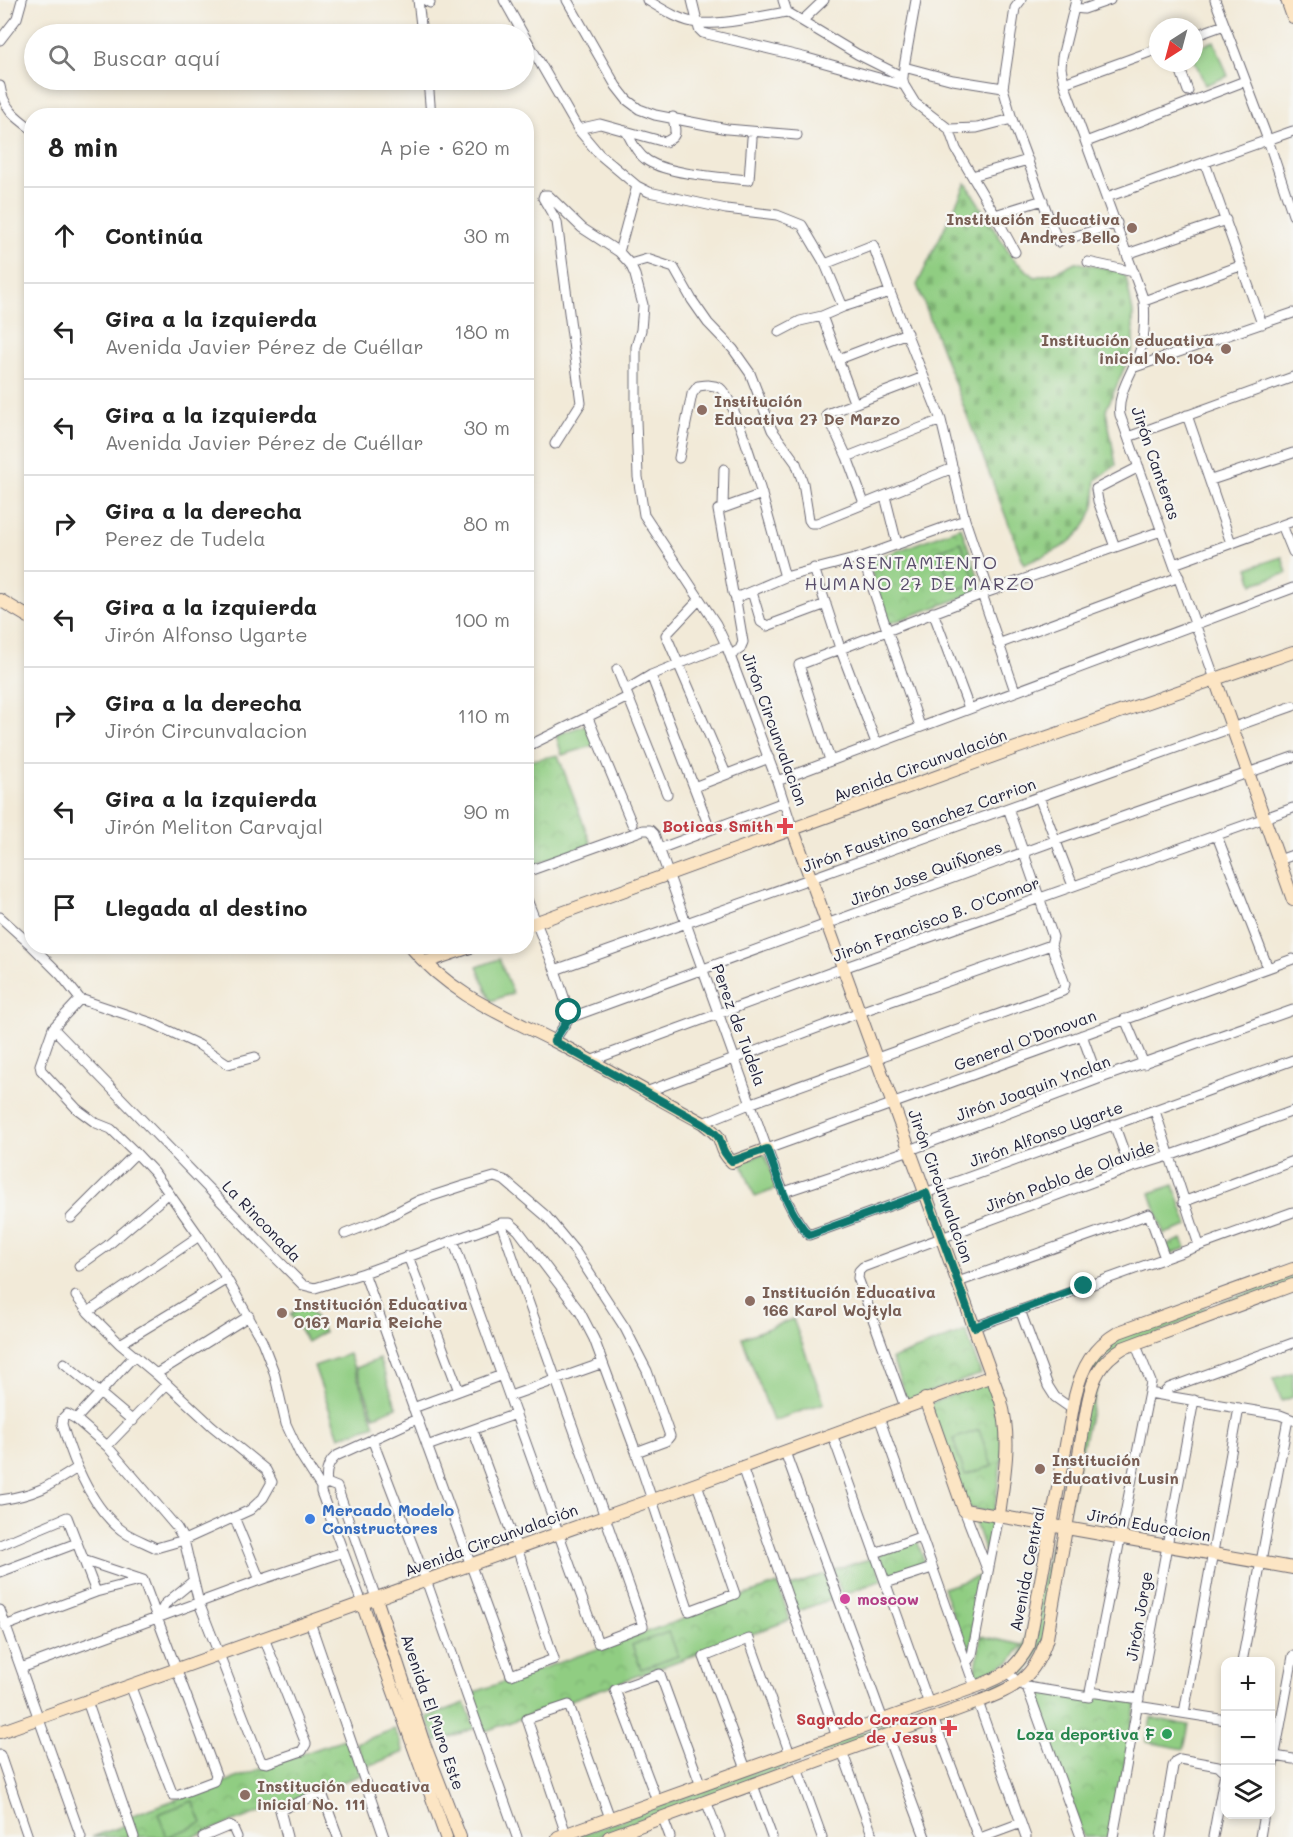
<!DOCTYPE html>
<html lang="es">
<head>
<meta charset="utf-8">
<style>
  body { margin:0; font-family:Mali,sans-serif; background:#f2f2f2; color:#222 }
  .controls { position:absolute; right:18px; bottom:18px; display:grid; overflow:hidden; border-radius:12px; box-shadow:0 3px 9px #0003 }
  .controls button { width:54px; height:54px; display:grid; place-items:center; padding:0; border:0; border-bottom:2px solid #e0e0e0; background:#fff; color:#222; font:30px sans-serif }
  .compass { position:absolute; left:1149px; top:18px; width:54px; height:54px; border-radius:50%; background:#fff; box-shadow:0 3px 9px #0003; rotate:216deg }
  .stop { position:absolute; width:18px; height:18px; margin:-14px; border:4px solid #0f766e; border-radius:50%; background:#fff }
  .stop.end { background:#0f766e; border-color:#fff; box-shadow:0 2px 6px #0008 }
  .list { margin:0; padding:0; list-style:none }
  h2 { display:flex; justify-content:space-between; align-items:center; height:78px; margin:0; padding:0 24px; font-size:26px }
  h2 small { font-size:20px; font-weight:400; color:#767676 }
  .list li { display:grid; grid-template-columns:39px 1fr auto; gap:18px; align-items:center; box-sizing:border-box; height:96px; padding:0 24px; border-top:2px solid #e0e0e0 }
  .list b { display:block; font-size:22px; white-space:nowrap }
  .list p { margin:0; font-size:20px; white-space:nowrap; color:#767676 }
  .list em { font-size:20px; font-style:normal; color:#767676 }
  .icon { flex:none; width:33px; height:33px; fill:none; stroke:currentColor; stroke-width:2; stroke-linecap:round; stroke-linejoin:round }
  .map { position:relative; flex:none; width:1293px; height:1837px; overflow:hidden }
  .search { position:absolute; background:#fff; box-shadow:0 3px 9px #0003; left:24px; top:24px; width:510px; height:66px; display:flex; align-items:center; gap:15px; box-sizing:border-box; padding:0 21px; border-radius:33px; color:#767676; font-size:22px }
  .panel { position:absolute; background:#fff; box-shadow:0 3px 9px #0003; left:24px; top:108px; width:510px; height:846px; border-radius:24px }
  .map>svg:first-child { display:block }
</style>
</head>
<body>
<div class="map">
<svg width="1293" height="1837" viewBox="0 0 1293 1837">
  <defs>
    <pattern id="grass-tufts" width="24" height="20" patternUnits="userSpaceOnUse" patternTransform="scale(1.5)"><rect width="24" height="20" fill="#90cd82"/><path d="M3 7l-1-3M5 7V3M7 7l1-3M15 17l-1-3M17 17v-4M19 17l1-3" fill="none" stroke="#7cb071"/></pattern>
    <pattern id="cemetery-stones" width="16" height="16" patternUnits="userSpaceOnUse" patternTransform="scale(1.5)"><rect width="16" height="16" fill="#90cd82"/><path d="M2 7V4a2 2 0 0 1 4 0v3zM10 15v-3a2 2 0 0 1 4 0v3z" fill="#7cb071"/></pattern>
    <pattern id="park-crowns" width="20" height="18" patternUnits="userSpaceOnUse" patternTransform="scale(1.5)"><rect width="20" height="18" fill="#90cd82"/><path d="M2 6a3 3 0 1 1 6 0M12 15a3 3 0 1 1 6 0" fill="none" stroke="#7cb071"/></pattern>
    <pattern id="garden-dots" width="8" height="8" patternUnits="userSpaceOnUse" patternTransform="scale(1.5)"><rect width="8" height="8" fill="#90cd82"/><path d="M2 2h.1M6 6h.1" fill="none" stroke="#7cb071" stroke-width="1.8" stroke-linecap="round"/></pattern>
  </defs>
  <rect width="100%" height="100%" fill="#f6f6f2"/>
  <filter id="ink" filterUnits="userSpaceOnUse"><feTurbulence type="fractalNoise" baseFrequency=".0167" numOctaves="2"/><feDisplacementMap in="SourceGraphic" scale="12" xChannelSelector="R" yChannelSelector="G"/><feConvolveMatrix kernelMatrix="1 2 1 2 8 2 1 2 1" color-interpolation-filters="sRGB"/></filter>
  <filter id="wash" filterUnits="userSpaceOnUse"><feTurbulence type="fractalNoise" baseFrequency=".008" numOctaves="4" result="noise"/><feDisplacementMap in="SourceGraphic" scale="24" xChannelSelector="R" yChannelSelector="G"/><feGaussianBlur stdDeviation="1.35" result="paint"/><feColorMatrix in="noise" values="0 0 0 0 0 0 0 0 0 0 0 0 0 0 0 0 0 1.4 0 .05"/><feComposite in="paint" operator="in"/></filter>
  <g filter="url(#wash)">
    <rect width="100%" height="100%" fill="#f2ead8"/>
    <path fill="url(#grass-tufts)" stroke="#59785e" stroke-width="1.5" d="M1293 1275V1283L1223 1308 1221 1302Z
      M1205 1307 1209 1311 1104 1357 1066 1516 1058 1515 1084 1380 1101 1349 1122 1336Z
      M973 1517 992 1521 986 1555Z
      M1053 1539 1062 1540 1044 1642 1025 1674 1018 1668Z
      M1004 1681 1006 1684 1004 1688 594 1837H575Z"/>
    <path fill="url(#cemetery-stones)" stroke="#59785e" stroke-width="1.5" d="M966 183 1013 259 1035 277 1056 272 1075 262 1119 271 1126 277 1133 312V348L1106 410 1116 465 1096 480C1095 489 1096 501 1093 509 1081 543 1055 552 1024 564L917 285Z"/>
    <path fill="url(#park-crowns)" stroke="#59785e" stroke-width="1.5" d="M961 527 983 590 888 624 868 562Z
      M558 755 591 844 527 867V761Z
      M966 1331 981 1374 907 1400 892 1359Z
      M988 1381 999 1419 1004 1441 994 1513 966 1507 929 1404Z
      M917 1540 926 1566 888 1579 878 1554Z
      M873 1558 882 1580 842 1595 833 1570Z
      M825 1574 834 1598 795 1612 786 1588Z
      M983 1575 971 1649 966 1651 943 1588Z
      M778 1584 790 1620 483 1732 469 1694 686 1618 689 1614Z
      M981 1636 1023 1645 1010 1662 977 1677 975 1676Z
      M1033 1690 1092 1694 1136 1702 1111 1837H1083Z
      M465 1703 475 1728 436 1742 427 1717Z
      M395 1729 404 1752 366 1767 356 1743Z
      M347 1738 361 1775 192 1837H137L130 1816Z
      M126 1825 130 1837H92Z"/>
    <path fill="url(#garden-dots)" stroke="#59785e" stroke-width="1.5" d="M1182 1239 1186 1248 1167 1255 1164 1246Z"/>
    <path fill="#90cd82" stroke="#59785e" stroke-width="1.5" d="M1214 41 1228 76 1205 85 1194 59V49Z
      M961 542 976 582 954 591 938 551Z
      M1282 557 1287 573 1253 584 1248 568Z
      M588 724 596 745 562 755 556 735Z
      M499 959 513 993 491 1001 477 967Z
      M764 1153 778 1188 755 1197 741 1162Z
      M1174 1185 1188 1226 1164 1234 1150 1193Z
      M307 1304 324 1332 307 1342 290 1314Z
      M793 1319 824 1403 773 1421 742 1338Z
      M349 1354 375 1425 339 1437 314 1366Z
      M379 1359 397 1407 374 1416 356 1368Z
      M1293 1372V1397L1282 1401 1273 1379Z
      M979 1430 992 1466 965 1475 953 1439Z
      M669 1632 678 1656 641 1669 632 1645Z
      M1151 1718 1189 1725 1184 1749 1146 1742Z
      M193 1801 202 1823 167 1837 158 1814Z"/>
  </g>
  <g filter="url(#ink)">
    <g fill="none" stroke-linecap="round" stroke-linejoin="round">
      <defs>
        <path id="street" d="M418 0 422 34
          M425 0 430 3
          M504 0 523 34
          M567 0 616 86 627 100 639 109 655 115 727 129 797 135
          M647 0C662 9 680 21 698 23 725 25 761 16 787 12
          M692 0 699 29 703 33 807 58 904 85
          M783 0 787 12 857 54 903 77 904 67 953 80 1003 88
          M1021 0 1015 8 1003 88 1012 119 1058 242
          M1076 0 1062 57 1061 68 1064 83 1144 301C1145 315 1145 330 1142 344 1137 367 1116 391 1120 415L1215 679
          M1215 0 1268 140 1293 215
          M1074 8 1084 9 1110 0
          M802 21 824 0
          M524 35 578 129 599 154 637 186 649 192 726 209 777 215 802 225 825 264 843 307
          M1194 36 1224 25
          M0 40 17 18 22 0
          M1178 63 1188 91
          M904 67 916 0
          M428 80 431 116
          M903 80 904 85 915 103 949 129 956 149 995 215 1043 200
          M1064 83 1158 49
          M0 86C3 107 15 117 32 129
          M578 129 600 124 665 142C679 136 675 131 673 117
          M949 129 977 128 1012 119
          M626 131C632 142 637 154 648 161 671 175 722 177 749 180L752 138
          M1086 142 1245 81
          M1205 163 1262 324
          M972 176 1028 160
          M1107 197 1293 131
          M995 215 1015 252
          M1070 238 1117 223
          M619 252 637 186
          M1127 254 1226 220
          M1088 262 1134 272
          M630 264 647 259 674 268 692 300 708 323 733 349 750 373 772 430 796 463 803 483 809 520 811 523H817L953 468
          M825 264 873 245 890 292 941 420 965 520 989 591
          M1144 301 1240 266
          M822 316 854 402
          M779 332 800 321 822 316 843 307 890 292
          M839 359 907 333
          M1135 367 1293 313
          M1187 415 1231 543
          M1128 437 1293 377
          M555 444 581 403 557 222 543 198 544 195H548L582 228 619 252 630 264 635 275 643 305 641 330 636 347V420L638 477 644 515 716 624 726 645 777 781 793 830
          M847 457 941 420
          M679 458 692 394 698 386C706 385 713 384 720 388 740 402 776 547 785 577
          M1211 480 1293 453
          M762 494 718 510 733 593 738 597 785 577 862 557 965 520
          M885 496 897 544
          M864 503 847 457 827 414 924 377
          M723 508 724 469
          M1282 525 1293 552
          M1115 547 1098 501 1096 489 1139 467
          M862 557 920 726
          M1174 564 1293 521
          M814 568 840 648 876 743
          M752 592 761 622 767 626 826 604
          M982 594 1015 691
          M699 600 666 635 726 774
          M933 612 969 708
          M998 644 1179 577
          M731 655 740 649 743 642 735 595
          M617 669 667 794
          M651 675 710 829
          M626 690 651 675 726 645
          M588 718 632 824
          M526 747 628 697
          M830 760 799 665 982 594 1161 531
          M777 781 1293 588
          M694 787 769 758
          M1039 797 1073 886
          M1008 808 1053 937 1051 945
          M1217 836 1268 968
          M659 849 784 802
          M1279 860 1293 855
          M526 872 643 830H650L654 834 767 1149C778 1177 788 1212 809 1235L1293 1060
          M526 897 555 970 569 1012V1018L554 1041
          M0 917 32 946
          M32 946 61 975 80 999 152 1023 199 1045 228 1064 255 1057
          M555 970 1293 706
          M80 999 53 1028 40 1065 41 1070 77 1109 96 1123 111 1129 136 1153 154 1172 199 1236 227 1279 262 1341 274 1372 286 1424 300 1454 321 1487
          M569 1018 1057 840 1293 757
          M1125 1019 1144 1064
          M53 1028 271 1253 303 1285 315 1288 364 1273 501 1223H510L518 1230 580 1312 594 1339 636 1452 689 1611 735 1594 697 1484
          M1082 1035 1098 1079
          M590 1061 843 968 1293 808
          M646 1092 860 1012 1051 945
          M1155 1111 1199 1245
          M703 1123 752 1103 1063 991 1065 984 1051 945
          M1114 1124 1130 1168
          M767 1149 1293 959
          M784 1192 910 1150 1098 1079 1293 1010
          M1183 1202 1293 1161
          M71 1218 136 1153
          M345 1234 383 1219 420 1200 463 1186 494 1177 504 1180 546 1216 575 1251 625 1328 647 1371 670 1436 666 1441 636 1452
          M453 1240 598 1643 643 1626C597 1491 547 1358 501 1223
          M408 1256 459 1391
          M79 1266 107 1246 169 1193
          M364 1273 511 1675 554 1659 517 1548 473 1430
          M958 1282 1149 1214 1165 1258
          M76 1296 88 1312 120 1344 156 1374 212 1426 266 1470 272 1482 263 1498 250 1510 184 1540 156 1548C146 1543 136 1539 127 1534 93 1512 73 1461 62 1424L63 1418 67 1414 76 1419 107 1446 177 1528 184 1540 199 1603 260 1759 262 1762 267 1763 302 1751 306 1744 264 1638
          M1020 1310 1048 1386 1055 1397 1072 1409
          M88 1312 199 1236
          M974 1327 1293 1212
          M120 1344 227 1279
          M64 1363 133 1421
          M156 1374 249 1316
          M1149 1393 1280 1415 1293 1420
          M1162 1395 1169 1388 1293 1343
          M510 1396 603 1363
          M905 1407 858 1278 859 1271 863 1267 1130 1168 1169 1156 1293 1111
          M413 1408 502 1375
          M879 1417 975 1687
          M76 1419 134 1356
          M832 1434 929 1704
          M372 1439 426 1580 517 1837
          M107 1446 167 1384
          M427 1446 516 1414
          M785 1452 883 1720
          M742 1467 837 1737
          M327 1483 321 1487V1492L362 1603
          M327 1483 337 1487 376 1598
          M327 1483C325 1472 328 1463 336 1456L417 1419
          M0 1500C35 1495 48 1487 77 1468
          M964 1510 987 1569
          M234 1517 260 1580
          M0 1545 67 1517 96 1592
          M875 1553 920 1537
          M83 1560 143 1580
          M0 1572 77 1543
          M886 1583 932 1568
          M0 1610 81 1837
          M157 1619 165 1604 193 1581
          M310 1622 384 1837
          M5 1626 96 1592 143 1580
          M967 1662 972 1655 999 1515
          M1242 1662 1288 1419
          M21 1668 260 1580 343 1552
          M1008 1673 1019 1683 1027 1687 1081 1837
          M130 1685 173 1795H177L214 1781 216 1775 143 1580
          M1027 1687 1089 1697 1151 1382 1135 1343
          M1090 1692 1139 1699
          M87 1701 134 1837
          M978 1702 1026 1837
          M1137 1706 1226 1720
          M1184 1713 1239 1408
          M933 1718 978 1837
          M887 1735 925 1837
          M842 1751 873 1837
          M0 1755 28 1837
          M1275 1756 1293 1759
          M797 1768 822 1837
          M746 1769 704 1657 749 1639 790 1754
          M1270 1781 1293 1656
          M753 1785 772 1837
          M657 1801 615 1690 660 1674 701 1786
          M706 1801 720 1837
          M663 1818 670 1837
          M566 1834 527 1719 569 1705 610 1818
          M203 1837 229 1826 233 1828 237 1837
          M287 1837 280 1810 319 1794 323 1796 338 1837
          M983 1837 1021 1823
          M1113 1837 1194 1400
          M1161 1837 1173 1766 1176 1761 1180 1759 1218 1766 1225 1772 1213 1837
          M1260 1837 1264 1814"/>
        <path id="secondary" d="M1287 0 1293 17
          M0 600 32 619
          M1215 679 1293 900
          M793 830 1001 1401C1012 1441 1004 1475 999 1515
          M526 926 1010 750 1293 652
          M410 946C450 994 501 1014 554 1041 604 1067 653 1096 703 1123 709 1128 715 1132 719 1138 723 1148 723 1154 732 1162L767 1149
          M426 962 473 946
          M925 1399 964 1510 1293 1568
          M376 1598 423 1741 460 1837
          M362 1603 446 1837
          M0 1732 652 1500 992 1376
          M558 1837 975 1687C1002 1677 1015 1671 1029 1645L1075 1396C1082 1367 1093 1347 1119 1332L1293 1269
          M609 1837 978 1702C1015 1688 1035 1678 1047 1638L1088 1402C1093 1377 1101 1361 1123 1348L1293 1285"/>
      </defs>
      <use href="#street" stroke="#6b6872" stroke-width="11"/>
      <use href="#secondary" stroke="#6b6872" stroke-width="14"/>
      <use href="#street" stroke="#fff" stroke-width="9"/>
      <use href="#secondary" stroke="#fce5c4" stroke-width="12"/>
    </g>
  </g>
  <g fill="none" stroke-linecap="round" stroke-linejoin="round" filter="url(#ink)">
    <path stroke="#0f766e" stroke-width="8" d="M569 1012V1018L554 1041 703 1124C709 1128 715 1132 719 1138 723 1148 723 1154 732 1161L767 1149C777 1176 789 1214 809 1235L926 1193 974 1327 1084 1286"/>
  </g>
  <g fill="#8d6e63" stroke="#f6f6f2" stroke-width="2">
    <circle cx="1132" cy="228" r="6"/>
    <circle cx="1226" cy="349" r="6"/>
    <circle cx="702" cy="410" r="6"/>
    <circle cx="750" cy="1301" r="6"/>
    <circle cx="282" cy="1313" r="6"/>
    <circle cx="1040" cy="1469" r="6"/>
    <circle cx="245" cy="1795" r="6"/>
  </g>
  <g fill="#e0444e" stroke="#f6f6f2" stroke-width="2">
    <path d="M782 817h6v6h6v6h-6v6h-6v-6h-6v-6h6z"/>
    <path d="M946 1719h6v6h6v6h-6v6h-6v-6h-6v-6h6z"/>
  </g>
  <circle fill="#3f7fe0" stroke="#f6f6f2" stroke-width="2" cx="310" cy="1519" r="6"/>
  <circle fill="#d1479c" stroke="#f6f6f2" stroke-width="2" cx="845" cy="1599" r="6"/>
  <circle fill="#2e9e5b" stroke="#f6f6f2" stroke-width="2" cx="1167" cy="1734" r="6"/>
  <g text-anchor="middle" stroke-width="4.5" stroke-linejoin="round" paint-order="stroke">
    <g font-size="16" font-weight="bold" fill="#785e54" stroke="#f6f6f2" text-anchor="start">
      <text x="1120" y="225" text-anchor="end">Institución Educativa<tspan x="1120" dy="18">Andres Bello</tspan></text>
      <text x="1214" y="346" text-anchor="end">Institución educativa<tspan x="1214" dy="18">inicial No. 104</tspan></text>
      <text x="714" y="407">Institución<tspan x="714" dy="18">Educativa 27 De Marzo</tspan></text>
      <text x="762" y="1298">Institución Educativa<tspan x="762" dy="18">166 Karol Wojtyla</tspan></text>
      <text x="294" y="1310">Institución Educativa<tspan x="294" dy="18">0167 Maria Reiche</tspan></text>
      <text x="1052" y="1466">Institución<tspan x="1052" dy="18">Educativa Lusin</tspan></text>
      <text x="257" y="1792">Institución educativa<tspan x="257" dy="18">inicial No. 111</tspan></text>
    </g>
    <g font-size="16" fill="#22223b" stroke="#f6f6f2">
      <text transform="translate(1156 463) rotate(71)" y="6">Jirón Canteras</text>
      <text transform="translate(775 729) rotate(70)" y="6">Jirón Circunvalacion</text>
      <text transform="translate(920 765) rotate(-20)" y="6">Avenida Circunvalación</text>
      <text transform="translate(919 825) rotate(-20)" y="6">Jirón Faustino Sanchez Carrion</text>
      <text transform="translate(926 873) rotate(-20)" y="6">Jirón Jose QuiÑones</text>
      <text transform="translate(936 919) rotate(-20)" y="6">Jirón Francisco B. O'Connor</text>
      <text transform="translate(739 1025) rotate(70)" y="6">Perez de Tudela</text>
      <text transform="translate(1025 1040) rotate(-20)" y="6">General O'Donovan</text>
      <text transform="translate(1033 1088) rotate(-20)" y="6">Jirón Joaquin Ynclan</text>
      <text transform="translate(1046 1134) rotate(-20)" y="6">Jirón Alfonso Ugarte</text>
      <text transform="translate(1070 1176) rotate(-20)" y="6">Jirón Pablo de Olavide</text>
      <text transform="translate(941 1186) rotate(70)" y="6">Jirón Circunvalacion</text>
      <text transform="translate(262 1221) rotate(46)" y="6">La Rinconada</text>
      <text transform="translate(1149 1525) rotate(10)" y="6">Jirón Educacion</text>
      <text transform="translate(491 1540) rotate(-20)" y="6">Avenida Circunvalación</text>
      <text transform="translate(1027 1569) rotate(-79)" y="6">Avenida Central</text>
      <text transform="translate(1139 1616) rotate(-80)" y="6">Jirón Jorge</text>
      <text transform="translate(433 1712) rotate(71)" y="6">Avenida El Muro Este</text>
    </g>
    <g font-size="16" font-weight="bold" fill="#be3a42" stroke="#f6f6f2" text-anchor="end">
      <text x="773" y="832">Boticas Smith</text>
      <text x="937" y="1725">Sagrado Corazon<tspan x="937" dy="18">de Jesus</tspan></text>
    </g>
    <g font-size="16" font-weight="bold" fill="#366cbe" stroke="#f6f6f2" text-anchor="start">
      <text x="322" y="1516">Mercado Modelo<tspan x="322" dy="18">Constructores</tspan></text>
    </g>
    <g font-size="16" font-weight="bold" fill="#b23c85" stroke="#f6f6f2" text-anchor="start">
      <text x="857" y="1605">moscow</text>
    </g>
    <g font-size="16" font-weight="bold" fill="#27864d" stroke="#f6f6f2" text-anchor="end">
      <text x="1155" y="1740">Loza deportiva F</text>
    </g>
    <g font-size="18" letter-spacing="1.5" fill="#594e6b" stroke="#f6f6f2">
      <text x="920" y="569">ASENTAMIENTO<tspan x="920" dy="21">HUMANO 27 DE MARZO</tspan></text>
    </g>
  </g>
</svg>
<div class="controls">
<button>+</button>
<button>−</button>
<button><svg class="icon" aria-label="layers" viewBox="0 0 24 24"><path d="M12 4l9 5-9 5-9-5zM3 14l9 5 9-5"/></svg></button>
</div>
<svg class="compass" viewBox="-18 -18 36 36"><path d="M0-13l5 13h-10z" fill="#e53935"/><path d="M0 13l5-13h-10z" fill="#767676"/></svg>
<div class="stop" style="left:569px;top:1012px"></div>
<div class="stop end" style="left:1084px;top:1286px"></div>
<div class="search"><svg class="icon" aria-label="search" viewBox="0 0 24 24"><circle cx="10" cy="10" r="6"/><path d="M15 15l6 6"/></svg>Buscar aquí</div>
<section class="panel">
<h2>8 min<small>A pie · 620 m</small></h2>
<ul class="list">
<li><svg class="icon" aria-label="ahead" viewBox="0 0 24 24"><path d="M12 20V5M6 11l6-6 6 6"/></svg><div><b>Continúa</b></div><em>30 m</em></li>
<li><svg class="icon" aria-label="left" viewBox="0 0 24 24"><path d="M17 20v-9H6M10 6l-5 5 5 5"/></svg><div><b>Gira a la izquierda</b><p>Avenida Javier Pérez de Cuéllar</p></div><em>180 m</em></li>
<li><svg class="icon" aria-label="left" viewBox="0 0 24 24"><path d="M17 20v-9H6M10 6l-5 5 5 5"/></svg><div><b>Gira a la izquierda</b><p>Avenida Javier Pérez de Cuéllar</p></div><em>30 m</em></li>
<li><svg class="icon" aria-label="right" viewBox="0 0 24 24"><path d="M7 20v-9h11M14 6l5 5-5 5"/></svg><div><b>Gira a la derecha</b><p>Perez de Tudela</p></div><em>80 m</em></li>
<li><svg class="icon" aria-label="left" viewBox="0 0 24 24"><path d="M17 20v-9H6M10 6l-5 5 5 5"/></svg><div><b>Gira a la izquierda</b><p>Jirón Alfonso Ugarte</p></div><em>100 m</em></li>
<li><svg class="icon" aria-label="right" viewBox="0 0 24 24"><path d="M7 20v-9h11M14 6l5 5-5 5"/></svg><div><b>Gira a la derecha</b><p>Jirón Circunvalacion</p></div><em>110 m</em></li>
<li><svg class="icon" aria-label="left" viewBox="0 0 24 24"><path d="M17 20v-9H6M10 6l-5 5 5 5"/></svg><div><b>Gira a la izquierda</b><p>Jirón Meliton Carvajal</p></div><em>90 m</em></li>
<li><svg class="icon" aria-label="arrive" viewBox="0 0 24 24"><path d="M6 21V4h12l-3 4 3 4H6"/></svg><div><b>Llegada al destino</b></div></li>
</ul>
</section>
</div>
</body>
</html>
